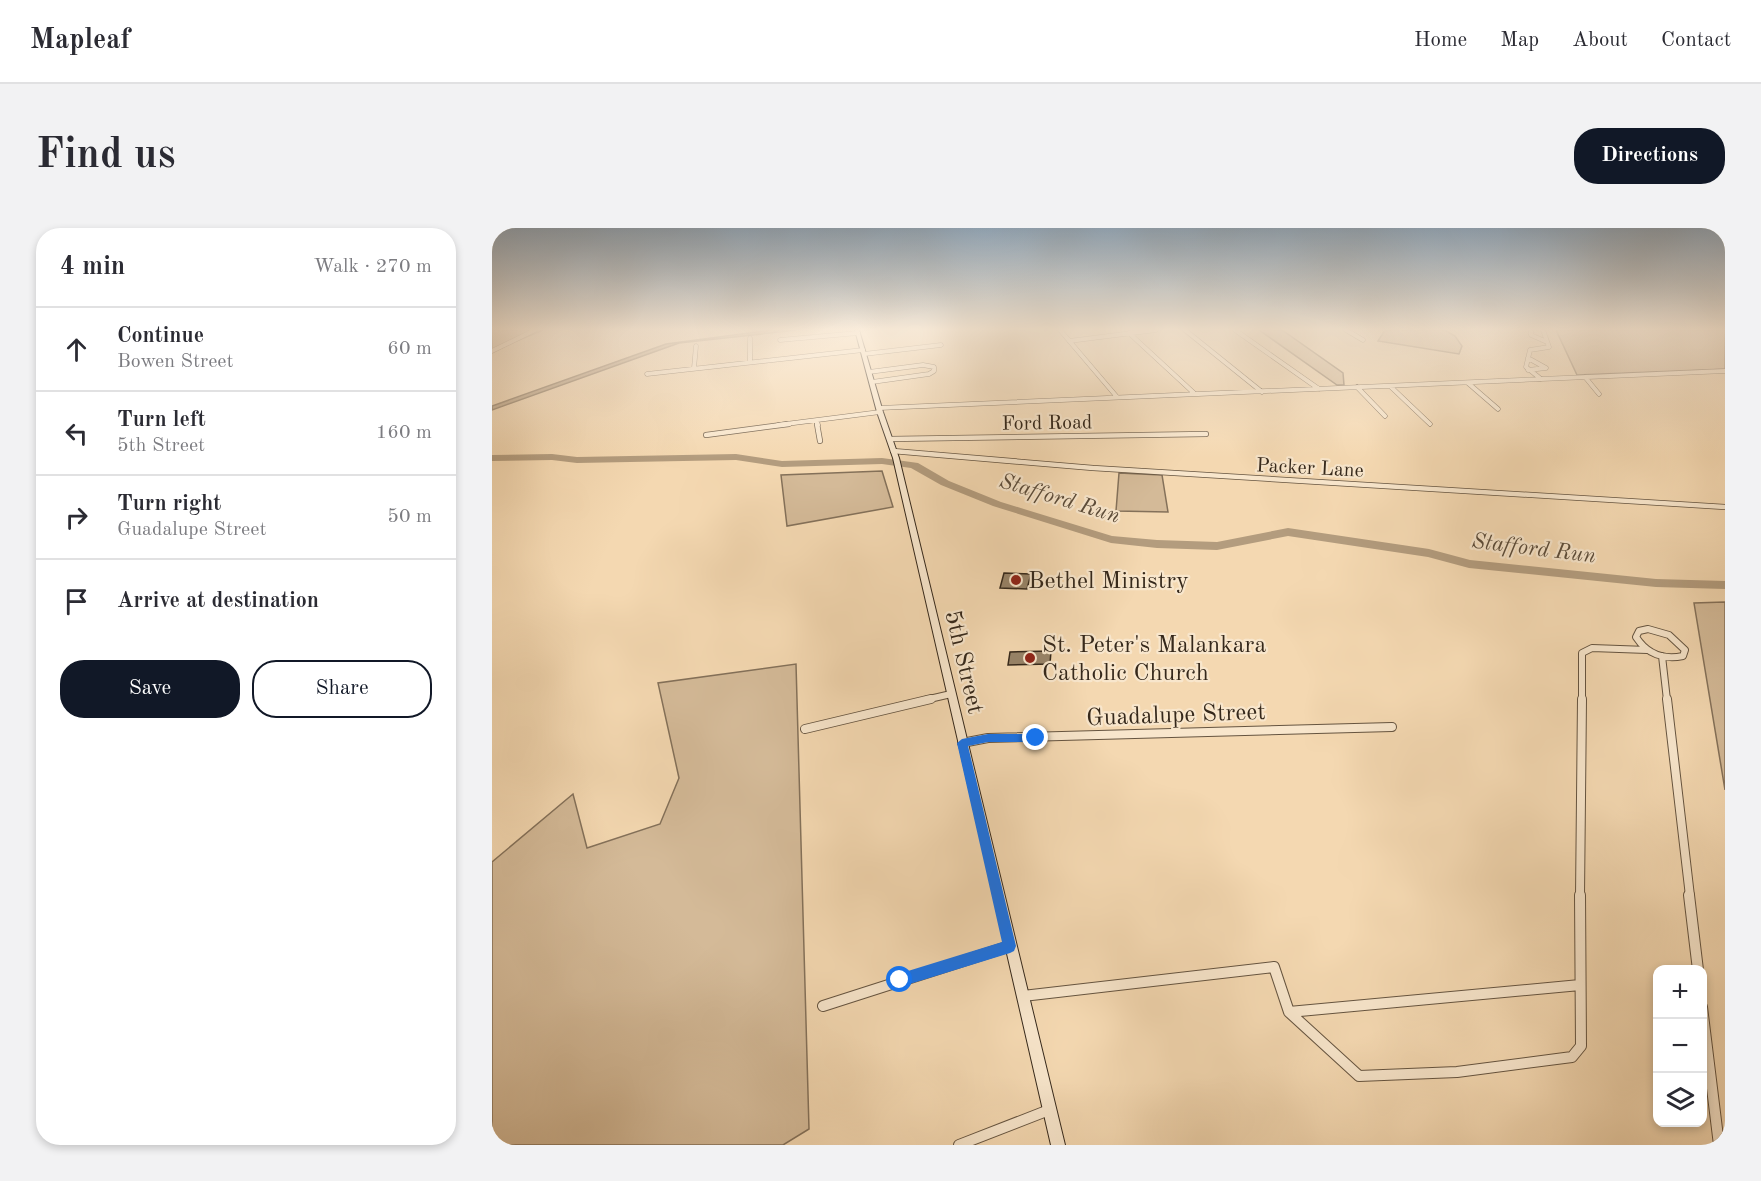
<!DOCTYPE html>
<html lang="en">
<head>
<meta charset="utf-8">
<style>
  body { margin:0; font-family:"Old Standard TT",serif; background:#f2f2f3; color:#2b2b33 }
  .controls { position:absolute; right:18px; bottom:18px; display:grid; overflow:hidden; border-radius:12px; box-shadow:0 3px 9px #0003 }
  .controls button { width:54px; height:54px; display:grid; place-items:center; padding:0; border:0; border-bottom:2px solid #e1e1e2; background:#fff; color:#2b2b33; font:30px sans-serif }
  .stop { position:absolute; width:18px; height:18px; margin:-14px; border:4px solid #1a73e8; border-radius:50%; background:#fff }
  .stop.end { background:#1a73e8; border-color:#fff; box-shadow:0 2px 6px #0008 }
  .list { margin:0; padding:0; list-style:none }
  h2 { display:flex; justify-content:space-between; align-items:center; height:78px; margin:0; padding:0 24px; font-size:26px }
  h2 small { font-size:20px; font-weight:400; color:#7c7c81 }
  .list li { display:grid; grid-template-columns:39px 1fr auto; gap:18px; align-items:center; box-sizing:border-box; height:84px; padding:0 24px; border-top:2px solid #e1e1e2 }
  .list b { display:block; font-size:22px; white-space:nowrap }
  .list p { margin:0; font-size:20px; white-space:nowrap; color:#7c7c81 }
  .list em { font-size:20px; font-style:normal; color:#7c7c81 }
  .actions { display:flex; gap:12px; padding:18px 24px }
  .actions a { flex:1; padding:14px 0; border:2px solid #111827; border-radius:24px; text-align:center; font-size:21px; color:#111827 }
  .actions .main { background:#111827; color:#fff }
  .icon { flex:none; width:33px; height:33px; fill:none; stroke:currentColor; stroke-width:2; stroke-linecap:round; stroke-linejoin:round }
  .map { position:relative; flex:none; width:1233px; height:917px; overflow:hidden; border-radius:24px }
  header { display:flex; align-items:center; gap:36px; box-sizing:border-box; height:84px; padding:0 30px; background:#fff; border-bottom:2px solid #e1e1e2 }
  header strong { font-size:28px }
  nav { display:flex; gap:33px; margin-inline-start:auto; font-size:21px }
  .intro { display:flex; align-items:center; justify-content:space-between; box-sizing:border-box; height:144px; padding:0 36px }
  h1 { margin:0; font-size:42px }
  .button { padding:15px 27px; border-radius:24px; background:#111827; color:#fff; font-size:21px; font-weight:700 }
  main { display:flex; gap:36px; padding:0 36px }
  aside { flex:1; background:#fff; border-radius:24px; box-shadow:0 3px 9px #0003 }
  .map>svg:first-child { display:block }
</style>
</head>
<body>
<header>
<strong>Mapleaf</strong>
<nav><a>Home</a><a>Map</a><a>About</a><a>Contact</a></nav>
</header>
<div class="intro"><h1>Find us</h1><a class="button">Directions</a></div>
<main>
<aside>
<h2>4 min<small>Walk · 270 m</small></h2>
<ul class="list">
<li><svg class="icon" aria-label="ahead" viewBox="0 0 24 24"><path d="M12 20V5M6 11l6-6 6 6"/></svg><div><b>Continue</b><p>Bowen Street</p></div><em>60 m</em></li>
<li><svg class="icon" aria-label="left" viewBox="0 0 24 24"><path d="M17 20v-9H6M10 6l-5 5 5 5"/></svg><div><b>Turn left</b><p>5th Street</p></div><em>160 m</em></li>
<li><svg class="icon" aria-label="right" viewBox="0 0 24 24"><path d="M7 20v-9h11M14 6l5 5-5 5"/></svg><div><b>Turn right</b><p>Guadalupe Street</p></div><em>50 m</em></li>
<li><svg class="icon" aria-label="arrive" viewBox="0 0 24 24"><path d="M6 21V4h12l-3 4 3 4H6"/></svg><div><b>Arrive at destination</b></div></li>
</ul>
<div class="actions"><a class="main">Save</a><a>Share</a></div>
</aside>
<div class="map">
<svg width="1233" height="917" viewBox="0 0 1233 917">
  <rect width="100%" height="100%" fill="#f4d8b1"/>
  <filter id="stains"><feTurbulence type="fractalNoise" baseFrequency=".00333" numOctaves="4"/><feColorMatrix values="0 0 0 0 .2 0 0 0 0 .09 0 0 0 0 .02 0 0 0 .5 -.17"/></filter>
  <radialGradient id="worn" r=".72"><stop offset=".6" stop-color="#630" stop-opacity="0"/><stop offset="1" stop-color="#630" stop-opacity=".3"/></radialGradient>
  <path fill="#d4ba98" stroke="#84715a" stroke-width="1.5" d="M0 102H51L0 123Z
    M767 102H790L851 145 852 157H845Z
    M893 102H953L963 108 970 118 967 126 886 113Z
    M1064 102H1233V141L1085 147Z
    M390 243 401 279 295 298 289 247Z
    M627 245 670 247 676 284 624 283Z
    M1233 374V562L1202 375Z
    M304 436 317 901 291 917H0V634L81 566 95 620 168 596 187 550 166 455Z"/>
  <path fill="#b39c7e" stroke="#816e56" stroke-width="1.5" d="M280 102H305L187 115 0 182V178L174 116Z"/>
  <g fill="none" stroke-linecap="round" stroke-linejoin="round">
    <path fill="#b39c7e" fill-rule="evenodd" d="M60 226 85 229 244 226 290 233 390 230 426 235 457 253 509 274 620 308 665 312 725 314 796 300 937 321 978 332 1164 351 1233 353V361L1164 359 977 340 936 329 796 308 725 322 665 320 619 315 501 278 449 257 419 240 390 236 290 239 244 232 85 235 60 232 0 233V227Z"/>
  </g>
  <path fill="#988469" stroke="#35281b" stroke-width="1.5" d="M512 345 539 346 535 361 508 360Z
    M559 423 558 436 516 437 518 424Z"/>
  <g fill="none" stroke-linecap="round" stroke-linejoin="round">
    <defs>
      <path id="minor-far4" d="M568 102 625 169
        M693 102 770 164
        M743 102 827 161
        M854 102 871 112
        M1039 102V107L1055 114
        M637 105 703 166
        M258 110V134
        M288 112 366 105
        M577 113 664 102
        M0 123 43 102
        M372 126 449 117
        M1036 130 1054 140 1036 142
        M202 140 204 118
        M377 144 431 137 442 139V143L437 146 380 154
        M155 146 371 122
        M1093 149 1107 166
        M1049 151 1034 139 1038 122 1057 119 1051 102
        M976 155 1006 181
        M898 158 938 196
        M865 159 893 188
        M387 180 1233 143
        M325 193 326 197
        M286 197 388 184"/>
      <path id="minor-far3" d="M325 196 328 213
        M214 207 297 196
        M398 211 714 206
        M401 223 601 240 1233 279"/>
      <path id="minor-far2" d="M1156 401 1177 407 1193 422 1191 428C1172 432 1155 426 1144 409L1147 403Z
        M1170 428 1175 472
        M433 472 459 466
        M1090 472V425L1100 420 1155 422"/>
      <path id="minor-far1" d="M1175 471 1198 668
        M313 501 439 471
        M470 515 496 510 900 499
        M1088 668 1090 471"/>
      <path id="minor" d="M1197 667 1206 742
        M531 768 782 739 797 784 867 848 965 844 1080 829 1089 818 1088 667
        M331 778 518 718
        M1210 779 1227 917
        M797 784 1088 757
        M467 917 557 882"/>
      <path id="secondary" d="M363 102H367L391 184 407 230 573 917H559L401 230 385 184Z"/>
    </defs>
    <use href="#minor-far4" stroke="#655440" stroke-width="5"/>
    <use href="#minor-far3" stroke="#655440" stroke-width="6"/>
    <use href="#minor-far2" stroke="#655440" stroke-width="8"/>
    <use href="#minor-far1" stroke="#655440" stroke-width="10"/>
    <use href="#minor" stroke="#655440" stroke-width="12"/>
    <use href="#secondary" stroke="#35281b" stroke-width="2"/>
    <use href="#minor-far4" stroke="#f8e6cc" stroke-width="4"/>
    <use href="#minor-far3" stroke="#f8e6cc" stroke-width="4.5"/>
    <use href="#minor-far2" stroke="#f8e6cc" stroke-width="6"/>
    <use href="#minor-far1" stroke="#f8e6cc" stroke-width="8"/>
    <use href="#minor" stroke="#f8e6cc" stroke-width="10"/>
    <use href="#secondary" fill="#f8e6cc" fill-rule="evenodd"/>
  </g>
  <linearGradient id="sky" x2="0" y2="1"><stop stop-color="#93aabe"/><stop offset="0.44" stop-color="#faeddc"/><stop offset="1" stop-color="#faeddc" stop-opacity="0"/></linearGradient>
  <rect width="1233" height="230" fill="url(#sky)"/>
  <path fill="#1a73e8" d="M496 506H544L550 510 544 514H496L476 518 524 718 522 723 518 725 408 759 403 757 401 752 403 747 510 714 465 515 470 511Z"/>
  <g fill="#8f2418" stroke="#f8e6cc" stroke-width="2">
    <circle cx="524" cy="352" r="6"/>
    <circle cx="538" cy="430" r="6"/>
  </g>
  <g text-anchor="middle" stroke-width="4.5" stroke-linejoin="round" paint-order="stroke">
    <g font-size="20" fill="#35281b" stroke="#f8e6cc">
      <text transform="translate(555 194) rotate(-1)" y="7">Ford Road</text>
      <text transform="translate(818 239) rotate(3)" y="7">Packer Lane</text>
    </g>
    <g font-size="22" font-style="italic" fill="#5b4b39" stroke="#f8e6cc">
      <text transform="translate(568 269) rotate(17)" y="8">Stafford Run</text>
      <text transform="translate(1042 319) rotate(7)" y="8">Stafford Run</text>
    </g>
    <g font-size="24" fill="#35281b" stroke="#f8e6cc" text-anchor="start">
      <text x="536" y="360">Bethel Ministry</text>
      <text x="550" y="424">St. Peter's Malankara<tspan x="550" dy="28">Catholic Church</tspan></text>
    </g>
    <g font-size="24" fill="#35281b" stroke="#f8e6cc">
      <text transform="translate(473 434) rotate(77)" y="8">5th Street</text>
      <text transform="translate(684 486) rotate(-2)" y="8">Guadalupe Street</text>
    </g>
  </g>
  <rect width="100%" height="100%" filter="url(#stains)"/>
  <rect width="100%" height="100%" fill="url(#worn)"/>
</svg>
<div class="controls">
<button>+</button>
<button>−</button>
<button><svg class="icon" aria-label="layers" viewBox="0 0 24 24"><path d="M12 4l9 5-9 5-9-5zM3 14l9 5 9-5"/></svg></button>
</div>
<div class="stop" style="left:408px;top:752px"></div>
<div class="stop end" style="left:544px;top:510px"></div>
</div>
</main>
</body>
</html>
